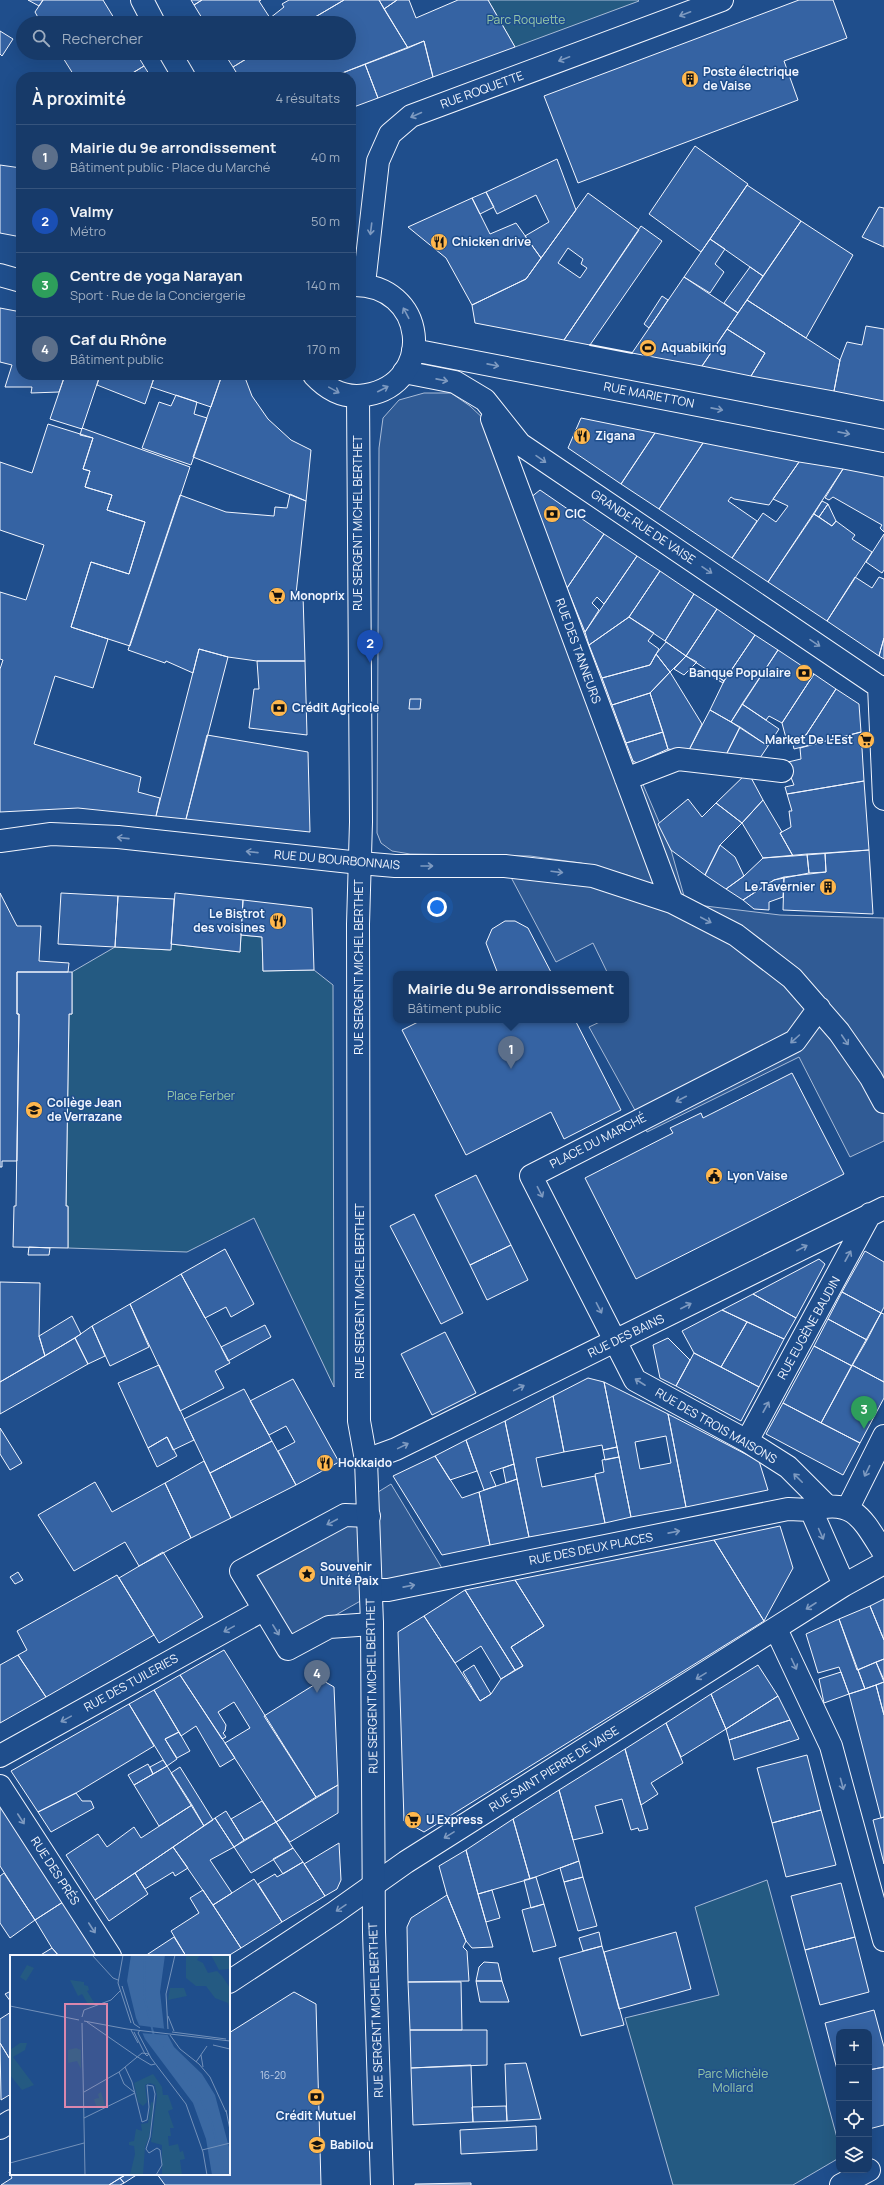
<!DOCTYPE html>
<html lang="fr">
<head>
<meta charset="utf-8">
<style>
  body { margin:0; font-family:Manrope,sans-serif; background:#244571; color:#f1f3f6 }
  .controls { position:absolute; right:12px; bottom:12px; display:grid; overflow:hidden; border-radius:8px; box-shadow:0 4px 16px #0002 }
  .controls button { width:36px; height:36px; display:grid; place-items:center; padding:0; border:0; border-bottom:1px solid #36547d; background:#173a69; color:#f1f3f6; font:20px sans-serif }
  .you { position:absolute; left:437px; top:907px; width:14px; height:14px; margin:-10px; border:3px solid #fff; border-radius:50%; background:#1a73e8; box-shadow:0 0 0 6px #1a73e833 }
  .badge { display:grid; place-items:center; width:26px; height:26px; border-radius:50%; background:#ffb74d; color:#fff; font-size:13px; font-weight:700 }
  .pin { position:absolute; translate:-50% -33px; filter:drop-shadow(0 1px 2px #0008) }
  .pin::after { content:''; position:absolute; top:21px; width:14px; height:12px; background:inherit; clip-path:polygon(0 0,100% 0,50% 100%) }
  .popup { position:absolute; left:393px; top:971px; width:236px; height:52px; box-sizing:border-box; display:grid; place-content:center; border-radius:8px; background:#173a69; filter:drop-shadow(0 1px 3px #0005); font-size:13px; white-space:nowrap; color:#9eadc0 }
  .popup b { font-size:15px; color:#f1f3f6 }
  .popup::after { content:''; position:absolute; left:50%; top:100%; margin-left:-8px; border:8px solid transparent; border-top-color:#173a69 }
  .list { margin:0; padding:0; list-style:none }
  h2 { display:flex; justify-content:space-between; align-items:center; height:52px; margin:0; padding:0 16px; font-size:17px }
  h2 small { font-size:13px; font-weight:400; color:#9eadc0 }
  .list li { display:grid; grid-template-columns:26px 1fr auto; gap:12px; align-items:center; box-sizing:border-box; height:64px; padding:0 16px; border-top:1px solid #36547d }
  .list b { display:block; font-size:15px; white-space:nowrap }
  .list p { margin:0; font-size:13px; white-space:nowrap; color:#9eadc0 }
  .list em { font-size:13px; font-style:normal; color:#9eadc0 }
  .icon { flex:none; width:22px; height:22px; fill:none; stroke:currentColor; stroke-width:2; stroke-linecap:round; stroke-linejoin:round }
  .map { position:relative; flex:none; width:884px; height:2185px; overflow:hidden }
  .search { position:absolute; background:#173a69; box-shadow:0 4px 16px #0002; left:16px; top:16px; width:340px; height:44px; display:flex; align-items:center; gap:10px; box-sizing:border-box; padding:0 14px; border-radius:22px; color:#9eadc0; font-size:15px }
  .panel { position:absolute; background:#173a69; box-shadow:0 4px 16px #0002; left:16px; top:72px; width:340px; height:308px; border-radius:16px }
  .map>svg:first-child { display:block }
</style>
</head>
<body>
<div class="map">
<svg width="884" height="2185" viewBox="0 0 884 2185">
  <rect width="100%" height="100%" fill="#1f4e8c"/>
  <path fill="#245a82" stroke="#a8bbd7" d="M488 0H638L639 1 515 47Z
    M241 935 262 937 263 971 314 970 333 985 334 1387 254 1218 187 1252 68 1248V1207L66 1206 69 1014H72V972L115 947 170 950 171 944 240 952Z
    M767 1880 839 2145V2158L793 2185H673L625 2018 719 1995 695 1907Z"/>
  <path fill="#305b95" stroke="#a8bbd7" d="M424 393H451L470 406 486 421 530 498 585 632 633 761 671 850 684 896 627 875 581 863 530 856 410 854 392 851 381 843 377 833 379 448 383 418 399 400Z
    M505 866 672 902 780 915 884 918V1141L850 1157 799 1057 647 1132 589 1027 604 1020H626V974H608L593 943 556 962Z
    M391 1484 448 1578 371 1595 288 1642 248 1573Z"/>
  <path fill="#3563a3" stroke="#f2f6ff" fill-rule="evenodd" d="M28 0H43L39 6Z
    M43 0H103L117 23H41L35 12Z
    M191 0H202L194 5Z
    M202 0H261L259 1 270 18 284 7 282 4 289 0H344L305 23H205L194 5Z
    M344 0H379L408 48 332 77H239L233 67 256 53H349V23H305Z
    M379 0H397L384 9Z
    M397 0H409L416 18 458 0H488L515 47 433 77 424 41 408 48 384 9Z
    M799 0H833L847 38 784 61 798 100 578 183 544 96Z
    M0 31 13 39 2 56 0 54Z
    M424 41 433 77 378 98 365 64Z
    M60 53H136L144 66 126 77H75Z
    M224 53H256L233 67Z
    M365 64 378 98 351 108V77H332Z
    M144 66 149 74 145 77H126Z
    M695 146 748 184 701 252 649 214Z
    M557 159 576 210 541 258 525 236 549 222 536 195 497 214 486 192Z
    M0 165 21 168V237L0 233Z
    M747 185 801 221 763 276 710 239Z
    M486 192 494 207 480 214 472 198Z
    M588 193 639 230 564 340 475 323 472 305 526 279ZM568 248 583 259 581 264 587 268 580 278 558 263Z
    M472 198 490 234 516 223 541 258 526 279 472 305 446 258 408 227Z
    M879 207 884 208V247L862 237Z
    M801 221 853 255 806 338 747 300Z
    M641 226 662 241 590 345 564 340Z
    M710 239 725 249 715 264 724 272 710 293 684 277Z
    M750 267 763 276 738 313 724 303Z
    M684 277 738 313 702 366 632 353Z
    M662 296 668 300 649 328 644 324Z
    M747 300 840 360 834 391 751 376 765 353 727 329Z
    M0 308 21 312V375H65L59 392 31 393 32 387H5L12 365 0 362Z
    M866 326 884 329V401L834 391 840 360 847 342 862 345Z
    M727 329 765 353 751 376 702 366Z
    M65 375H100L82 429 50 419Z
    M100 375H155L145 404 97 385Z
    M155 375H222L211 407 151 387Z
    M222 375H244L252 396 268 419 291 440 311 450 306 501 193 457Z
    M176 395 197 402 194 414 207 418 191 465 142 448 159 402 171 406Z
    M581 418 655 433 621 484 568 448Z
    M48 424 93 438 83 469 90 471 85 487 112 495 107 510 145 522 129 574 91 562 71 627 108 639 93 688 55 676 34 744 141 777 138 792 160 798 156 816 78 808 0 812V669L3 660 0 659V592L26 600 44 545 0 530V462L32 473Z
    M82 428 190 467 130 646 71 627 91 562 129 574 145 522 107 510 112 495 85 487 90 471 83 469 93 438 80 435Z
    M655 433 703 443 659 509 621 484Z
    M703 443 799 462 769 505 734 499 731 497 728 501 757 521 732 558 659 509Z
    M799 462 843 469 768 582 732 558 763 513 776 522 788 506 773 499Z
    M843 469 884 477V532L880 528 882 525 833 497 829 500 825 498Z
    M540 490 604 534 567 588 530 498Z
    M290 494 306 501 296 594 303 595 305 661H257L228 657 199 649 193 673 166 661 165 663 128 650 180 495 226 512 274 516 275 507 287 508Z
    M822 501 828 504 819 517 814 514Z
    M828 504 836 521 832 526 819 517Z
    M814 514 832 526 836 521 855 535 852 539 872 552 827 621 768 582Z
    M604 534 637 556 604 604 597 597 592 603 599 610 585 632 567 588Z
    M884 534V570L882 573 866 562Z
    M637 556 660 571 629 617 589 645 585 632Z
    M660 571 694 594 665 641 629 617Z
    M855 577 872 588 879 577 884 579V638L879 656 827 621Z
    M694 594 717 609 686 656 665 641Z
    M717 609 755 635 724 681 686 656Z
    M629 617 654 633 648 641 659 649 650 665 602 678 589 645Z
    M755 635 778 650 731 722 710 710 724 681Z
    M884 638V659L879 656Z
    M666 642 686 656 670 672 656 654Z
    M199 649 228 657 186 819 156 816Z
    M778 650 814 674 782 723 769 716 766 720 742 704Z
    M656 654 670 672 650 693 612 705 602 678 650 665Z
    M686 656 697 662 684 675 674 669Z
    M257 661H305L307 735 249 728 254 689H259Z
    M670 672 702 724 688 752 668 749 650 693Z
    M711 672 724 681 723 683 709 675Z
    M814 674 836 689 806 735 787 742 782 723Z
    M836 689 859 704 861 732 794 749 792 740 806 735Z
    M650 693 663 732 626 743 612 705Z
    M410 699H421L420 709H409Z
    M742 704 779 729 768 746 731 722Z
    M710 710 740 727 725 757 688 752Z
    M740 727 768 746 758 761 725 757Z
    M663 732 668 749 637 763 633 761 626 743Z
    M861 732 864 781 787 794 785 787 794 785 786 765 788 762 801 759 800 748Z
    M207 735 308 752 310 832 186 819Z
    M748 772 763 800 742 823 716 803Z
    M864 781 869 850 793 856 780 833 791 827 789 811H792L787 794Z
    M688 799 702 817 716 803 742 823 720 845 705 875 671 850 658 824Z
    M763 800 782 832 780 833 793 856 763 858 742 823Z
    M720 845 735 857 744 876 726 889 705 875Z
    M869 850 873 914 783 910 784 877 826 872 825 853Z
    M825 853 826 872 809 873 807 854Z
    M807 854 809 873 774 880 743 900 726 889 744 876 763 858Z
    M784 877 783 897 769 902V910L754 909 743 900 774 880Z
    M0 893 17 926H41L39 961 69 963 68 972H17V1014H19L17 1161H2V1167H0Z
    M61 893 118 896 115 947 58 944Z
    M175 893 243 900 240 952 171 944Z
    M118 896 174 899 171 950 115 947Z
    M243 900 312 908 314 970 263 971 262 937 241 935Z
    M505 921H515L528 928 552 974H498L486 943 492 929Z
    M17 972H72V1014H69L66 1206H68V1248L13 1247 14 1206H16L19 1014H17Z
    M422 1020H575L621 1110 564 1139 551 1112 466 1155 402 1030Z
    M792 1073 844 1174 636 1279 585 1178 673 1133 670 1128 701 1113 703 1118Z
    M476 1175 511 1245 470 1265 435 1195Z
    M414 1214 463 1313 441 1324 390 1226Z
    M511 1245 528 1280 487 1300 470 1265Z
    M29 1247 50 1248 49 1255H28Z
    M225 1249 254 1304 231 1317 226 1307 205 1318 181 1274Z
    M865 1251 884 1262V1307L881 1313 842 1292Z
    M819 1259 825 1264 796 1318 753 1294Z
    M181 1274 230 1363 215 1371 224 1388 180 1411 130 1304Z
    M0 1282 40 1283 39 1336 45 1356 0 1382Z
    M842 1292 881 1313 867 1340 828 1319Z
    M753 1294 796 1318 784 1339 722 1310Z
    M130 1304 149 1347 110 1366 92 1326Z
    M722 1310 747 1322 721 1367 694 1353 682 1331Z
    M881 1313 884 1314V1382L852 1365Z
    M72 1316 81 1334 45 1356 39 1336Z
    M828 1319 867 1340 852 1366 814 1346Z
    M747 1322 784 1339 759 1387 721 1367Z
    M265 1325 271 1337 228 1361 221 1347Z
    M92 1326 105 1356 88 1364 75 1338Z
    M445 1332 476 1393 432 1415 401 1354Z
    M75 1338 88 1364 0 1414V1382Z
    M668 1338 690 1360 676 1386 660 1378 653 1345Z
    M814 1346 852 1366 821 1423 783 1403Z
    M694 1353 759 1387 741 1421 676 1386Z
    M159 1365 194 1440 173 1450 167 1437 148 1448 118 1383Z
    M852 1365 884 1382V1398L860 1443 821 1423Z
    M588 1378 604 1382 617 1447 603 1450 602 1445 564 1452 553 1396Z
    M293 1379 339 1462 296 1485 278 1451 295 1442 286 1426 269 1435 250 1401Z
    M604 1382 668 1414 686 1507 631 1517ZM666 1436 671 1463 640 1469 635 1442Z
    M244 1389 272 1441 210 1473 184 1419Z
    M553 1396 564 1452 536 1458 542 1487 595 1476 605 1523 529 1537 505 1421Z
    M783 1403 860 1443 843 1475 766 1434Z
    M668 1414 759 1461 768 1490 686 1507Z
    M505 1421 514 1464 490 1472 496 1486 484 1490 466 1440Z
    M0 1428 22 1463 10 1470 0 1454Z
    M167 1437 177 1456 157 1467 148 1448Z
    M466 1440 477 1471 450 1480 435 1456Z
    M272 1441 296 1485 231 1518 210 1473Z
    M617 1447 619 1457 605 1460 603 1450Z
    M435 1456 462 1498 479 1492 490 1545 442 1555 393 1476Z
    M619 1457 631 1517 605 1523 595 1474 604 1472 602 1460Z
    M204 1461 231 1518 191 1538 165 1483Z
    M514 1464 517 1479 506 1483 503 1468Z
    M517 1479 529 1537 490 1545 479 1492Z
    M95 1482 112 1512 165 1483 191 1538 139 1566 125 1542 74 1571 38 1515Z
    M780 1526 793 1568 764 1621 714 1540Z
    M714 1540 764 1621 424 1832 404 1821 398 1632 424 1616 480 1701 491 1694 501 1679 523 1666 511 1647 544 1626 515 1580Z
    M163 1552 203 1617 159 1643 119 1578Z
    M18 1572 23 1580 15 1584 10 1577Z
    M117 1575 154 1635 46 1697 18 1655 27 1650 17 1631Z
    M515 1580 544 1626 511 1647 523 1666 515 1670 465 1590Z
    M465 1590 515 1670 501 1679 481 1646 455 1663 424 1616Z
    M884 1599V1640L870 1606Z
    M870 1606 884 1640V1659L857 1670 839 1619Z
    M839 1619 865 1689 849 1694 839 1667 818 1673 806 1634Z
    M224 1650 316 1797 276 1822 225 1743 250 1728 234 1702 218 1712 226 1725 225 1731 223 1733 226 1737 222 1739 180 1675Z
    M18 1655 46 1697 0 1723V1665Z
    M884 1659V1680L876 1662Z
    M876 1662 884 1682 865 1689 858 1670Z
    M474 1665 491 1694 480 1701 463 1672Z
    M758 1665 778 1696 726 1729 711 1694Z
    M841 1672 849 1694 824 1703 819 1679Z
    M180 1675 235 1758 220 1767 196 1726 181 1736 154 1690Z
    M322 1680 334 1687 338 1785 316 1797 264 1716Z
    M884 1682V1715L876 1685Z
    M876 1685 884 1715V1817L881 1818 849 1694Z
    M154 1690 179 1732 165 1739 177 1759 167 1766 129 1704Z
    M711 1694 726 1729 681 1757 666 1723Z
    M778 1696 790 1720 729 1740 726 1729Z
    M129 1704 154 1746 76 1793 38 1812 11 1771Z
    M790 1720 799 1739 734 1760 729 1740Z
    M666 1723 683 1763 651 1783 658 1794 641 1805 625 1749Z
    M179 1732 190 1751 177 1758 165 1739Z
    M625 1749 648 1829 639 1831 638 1828 631 1830 622 1799 595 1806 603 1833 573 1840 559 1790Z
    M807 1755 821 1810 772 1823 757 1768Z
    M163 1760 167 1766 153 1774 150 1767Z
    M148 1764 153 1774 134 1785 128 1775Z
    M167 1766 192 1805 159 1826 134 1785Z
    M180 1767 213 1820 204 1826 171 1773Z
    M338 1785V1813L290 1842 276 1822Z
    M559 1790 579 1861 530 1879 513 1819Z
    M76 1793 82 1801H91L94 1808 51 1832 38 1812Z
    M262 1801 276 1822 244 1840 231 1819Z
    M192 1805 204 1826 95 1900 66 1855 98 1834 107 1847 134 1827 141 1838Z
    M0 1806 63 1902 35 1920 0 1866Z
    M821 1810 836 1865 786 1877 772 1823Z
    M226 1811 244 1840 234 1847 215 1818Z
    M884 1817V1864L873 1820Z
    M215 1818 234 1847 210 1860 232 1893 213 1905 173 1847Z
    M513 1819 530 1879 478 1894 466 1850Z
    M276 1822 293 1848 251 1873 234 1847Z
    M339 1843 341 1880 337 1889 325 1896 304 1864Z
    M173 1847 188 1868 175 1876 173 1872 145 1889 135 1873Z
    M293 1848 303 1862 283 1874 273 1859Z
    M466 1850 478 1894 493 1947 472 1948 466 1941 447 1895 439 1866Z
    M579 1861 583 1877 564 1882 560 1868Z
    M303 1862 325 1896 282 1922 258 1884 275 1874 277 1877Z
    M4 1873 35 1920 10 1938 0 1923V1876Z
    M135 1873 148 1894 109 1921 95 1900Z
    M536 1877 544 1904 531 1908 524 1880Z
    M583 1877 597 1926 578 1931 564 1882Z
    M254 1879 282 1922 241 1948 213 1905Z
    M841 1883 855 1937 805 1950 791 1896Z
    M203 1890 241 1948 228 1956H186L171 1931 199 1913 190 1898Z
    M492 1890 500 1918 486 1922 478 1894Z
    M447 1895 466 1941 463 1947 467 1951 469 1981 408 1982 407 1927 411 1918Z
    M63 1902 98 1956H59L52 1948 35 1920Z
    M544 1904 556 1946 533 1952 522 1910Z
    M599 1932 602 1946 583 1951 579 1938Z
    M676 1932 691 1989 619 2009 604 1952Z
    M174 1937 186 1956H145Z
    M855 1937 869 1992 820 2005 805 1950Z
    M602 1946 624 2025 581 2036 559 1958Z
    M52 1948 59 1956H39Z
    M484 1962 498 1963 502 1981H476L479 1967Z
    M476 1981H502L509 2002H480Z
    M408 1982H461L462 2030H410Z
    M11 1991V2002L5 1994Z
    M294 1992 316 2004 321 2185H165L157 2174H229V2033Z
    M874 2010 884 2047V2067L869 2070V2032H839V2077L825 2023Z
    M11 2012V2061L0 2043V2019Z
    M410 2030H487V2065L411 2068Z
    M0 2043 11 2061V2094L1 2100Z
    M526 2063 541 2119 507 2121 505 2064Z
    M471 2065 473 2122 413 2125 411 2068Z
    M884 2067V2125L869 2129V2070Z
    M506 2106 507 2121 473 2122 472 2107Z
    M536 2126 537 2150 461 2154 460 2130Z
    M11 2171V2174H127L109 2185H1L12 2178 9 2172Z
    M127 2174H138L124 2183 120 2178Z
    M120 2178 124 2183 120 2185H109Z
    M471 2183V2185H415V2184Z"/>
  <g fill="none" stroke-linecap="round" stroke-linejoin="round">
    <defs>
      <path id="minor" d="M142 0 154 23
        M170 53 184 77
        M404 372 455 382 485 400 520 444 884 690
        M492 419 672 902
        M879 686 884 799
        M626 779 678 759 782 771
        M0 841 51 834 118 837 360 863 395 866H505L593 876 672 902 736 935 792 978 839 1032 871 1078 884 1102
        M819 1008 795 1041 531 1176 635 1380 747 1441 788 1467 826 1505
        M747 1441 870 1214
        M366 1460 396 1449 884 1208
        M848 1508 884 1436
        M369 1516 345 1515 241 1571 288 1649 329 1627 372 1624
        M844 1585 811 1510C854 1497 863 1520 884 1553
        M371 1590H388L788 1509 811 1510
        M776 1629 831 1746 884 1940
        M0 1756 263 1610
        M0 1786 110 1956
        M229 1982 334 1913 406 1862 844 1585 884 1563
        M0 2128 11 2121
        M841 2185 869 2170"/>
      <path id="major" d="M0 275 21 281
        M364 284 378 161 390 134 411 116 722 0
        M413 350 884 441
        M314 375C328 390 345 399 366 395 437 383 427 282 351 285
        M358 396 361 822 358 924 359 1421 366 1460 372 1624 374 1932 382 2185"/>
    </defs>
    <use href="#minor" stroke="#f2f6ff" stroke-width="24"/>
    <use href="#major" stroke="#f2f6ff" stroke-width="24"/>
    <use href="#minor" stroke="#1f4e8c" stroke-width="22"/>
    <use href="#major" stroke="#1f4e8c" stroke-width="22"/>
    <path stroke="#f2f6ff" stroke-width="2" d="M590 345 632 353"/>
  </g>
  <defs><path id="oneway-shaft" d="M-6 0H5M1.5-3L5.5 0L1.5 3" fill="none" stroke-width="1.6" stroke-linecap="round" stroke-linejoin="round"/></defs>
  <g stroke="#7e9ac0">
    <use href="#oneway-shaft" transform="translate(685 14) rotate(159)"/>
    <use href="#oneway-shaft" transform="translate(564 59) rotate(159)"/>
    <use href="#oneway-shaft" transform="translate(416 115) rotate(156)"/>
    <use href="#oneway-shaft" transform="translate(371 229) rotate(97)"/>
    <use href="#oneway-shaft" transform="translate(406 313) rotate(-118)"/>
    <use href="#oneway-shaft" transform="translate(493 365) rotate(11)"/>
    <use href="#oneway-shaft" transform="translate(442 380) rotate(11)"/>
    <use href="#oneway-shaft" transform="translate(383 389) rotate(-27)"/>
    <use href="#oneway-shaft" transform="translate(334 390) rotate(29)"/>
    <use href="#oneway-shaft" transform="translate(717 409) rotate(11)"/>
    <use href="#oneway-shaft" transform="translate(844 433) rotate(11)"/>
    <use href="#oneway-shaft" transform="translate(541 459) rotate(35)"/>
    <use href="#oneway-shaft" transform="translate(707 570) rotate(34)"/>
    <use href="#oneway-shaft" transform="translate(815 643) rotate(34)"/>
    <use href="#oneway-shaft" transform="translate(123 838) rotate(-174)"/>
    <use href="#oneway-shaft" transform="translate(252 852) rotate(-174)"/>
    <use href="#oneway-shaft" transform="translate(427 866)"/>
    <use href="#oneway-shaft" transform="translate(557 872) rotate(7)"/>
    <use href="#oneway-shaft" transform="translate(706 920) rotate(28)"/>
    <use href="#oneway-shaft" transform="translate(795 1039) rotate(138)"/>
    <use href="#oneway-shaft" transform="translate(845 1040) rotate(56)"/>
    <use href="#oneway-shaft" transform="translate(681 1099) rotate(153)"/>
    <use href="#oneway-shaft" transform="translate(540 1192) rotate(63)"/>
    <use href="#oneway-shaft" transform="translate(802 1248) rotate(-27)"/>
    <use href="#oneway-shaft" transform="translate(848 1256) rotate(-61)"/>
    <use href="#oneway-shaft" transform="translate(686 1306) rotate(-27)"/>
    <use href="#oneway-shaft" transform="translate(599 1308) rotate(63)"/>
    <use href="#oneway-shaft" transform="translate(640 1382) rotate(-147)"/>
    <use href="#oneway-shaft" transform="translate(519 1388) rotate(-26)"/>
    <use href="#oneway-shaft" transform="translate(766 1407) rotate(-61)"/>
    <use href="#oneway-shaft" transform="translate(403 1446) rotate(-26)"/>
    <use href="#oneway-shaft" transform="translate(867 1471) rotate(116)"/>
    <use href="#oneway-shaft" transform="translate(798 1478) rotate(-135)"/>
    <use href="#oneway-shaft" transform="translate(332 1522) rotate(152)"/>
    <use href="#oneway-shaft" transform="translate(674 1532) rotate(-11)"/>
    <use href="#oneway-shaft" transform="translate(821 1534) rotate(66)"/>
    <use href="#oneway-shaft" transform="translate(409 1586) rotate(-11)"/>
    <use href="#oneway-shaft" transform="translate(811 1606) rotate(147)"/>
    <use href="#oneway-shaft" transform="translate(229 1629) rotate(151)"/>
    <use href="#oneway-shaft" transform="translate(276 1630) rotate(58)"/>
    <use href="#oneway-shaft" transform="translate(794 1664) rotate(65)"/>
    <use href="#oneway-shaft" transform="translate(701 1676) rotate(148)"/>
    <use href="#oneway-shaft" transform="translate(66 1719) rotate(151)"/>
    <use href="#oneway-shaft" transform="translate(842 1784) rotate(75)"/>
    <use href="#oneway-shaft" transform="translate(21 1819) rotate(57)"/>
    <use href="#oneway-shaft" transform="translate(449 1835) rotate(148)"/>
    <use href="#oneway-shaft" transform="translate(341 1908) rotate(146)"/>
    <use href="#oneway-shaft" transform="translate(92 1928) rotate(57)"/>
  </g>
  <defs>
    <symbol id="building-disc" viewBox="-11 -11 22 22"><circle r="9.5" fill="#ffb74d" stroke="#1f4e8c"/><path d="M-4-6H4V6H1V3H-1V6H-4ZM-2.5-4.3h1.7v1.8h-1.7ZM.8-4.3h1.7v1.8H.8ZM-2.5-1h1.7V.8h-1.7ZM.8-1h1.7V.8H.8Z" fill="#111"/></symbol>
    <symbol id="restaurant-disc" viewBox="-11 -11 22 22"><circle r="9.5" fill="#ffb74d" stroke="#1f4e8c"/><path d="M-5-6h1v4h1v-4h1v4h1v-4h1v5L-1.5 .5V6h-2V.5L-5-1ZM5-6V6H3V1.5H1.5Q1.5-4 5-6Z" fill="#111"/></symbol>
    <symbol id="stadium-disc" viewBox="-11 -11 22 22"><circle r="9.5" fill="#ffb74d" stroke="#1f4e8c"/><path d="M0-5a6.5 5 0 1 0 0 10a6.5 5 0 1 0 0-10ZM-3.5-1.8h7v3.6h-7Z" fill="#111"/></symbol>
    <symbol id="bank-disc" viewBox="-11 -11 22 22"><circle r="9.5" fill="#ffb74d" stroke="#1f4e8c"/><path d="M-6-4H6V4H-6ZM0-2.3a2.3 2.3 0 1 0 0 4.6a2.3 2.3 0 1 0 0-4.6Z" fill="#111"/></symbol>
    <symbol id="supermarket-disc" viewBox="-11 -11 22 22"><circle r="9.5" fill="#ffb74d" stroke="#1f4e8c"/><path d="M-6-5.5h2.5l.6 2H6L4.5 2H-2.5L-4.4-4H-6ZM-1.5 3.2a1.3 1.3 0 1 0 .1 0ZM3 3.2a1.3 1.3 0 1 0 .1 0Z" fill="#111"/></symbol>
    <symbol id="school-disc" viewBox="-11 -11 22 22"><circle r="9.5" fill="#ffb74d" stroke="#1f4e8c"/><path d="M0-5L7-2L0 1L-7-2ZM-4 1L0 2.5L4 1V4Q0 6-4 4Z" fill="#111"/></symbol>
    <symbol id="civic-disc" viewBox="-11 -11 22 22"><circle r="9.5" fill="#ffb74d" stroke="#1f4e8c"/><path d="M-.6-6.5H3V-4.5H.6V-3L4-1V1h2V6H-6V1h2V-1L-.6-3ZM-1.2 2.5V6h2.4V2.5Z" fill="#111"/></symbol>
    <symbol id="sight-disc" viewBox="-11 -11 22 22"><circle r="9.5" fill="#ffb74d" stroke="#1f4e8c"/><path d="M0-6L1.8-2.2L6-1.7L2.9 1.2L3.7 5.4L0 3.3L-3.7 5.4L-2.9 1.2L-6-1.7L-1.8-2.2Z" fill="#111"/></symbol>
  </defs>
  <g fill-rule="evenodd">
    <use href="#building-disc" x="680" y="69" width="20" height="20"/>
    <use href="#restaurant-disc" x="429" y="232" width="20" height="20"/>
    <use href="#stadium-disc" x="638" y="338" width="20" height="20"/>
    <use href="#restaurant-disc" x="572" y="426" width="20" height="20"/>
    <use href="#bank-disc" x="542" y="504" width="20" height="20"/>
    <use href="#supermarket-disc" x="267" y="586" width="20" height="20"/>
    <use href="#bank-disc" x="794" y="663" width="20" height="20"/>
    <use href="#bank-disc" x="269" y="698" width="20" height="20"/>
    <use href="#supermarket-disc" x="856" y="730" width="20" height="20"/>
    <use href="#building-disc" x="818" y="877" width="20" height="20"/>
    <use href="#restaurant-disc" x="268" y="911" width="20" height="20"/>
    <use href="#school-disc" x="24" y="1100" width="20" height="20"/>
    <use href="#civic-disc" x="704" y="1166" width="20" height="20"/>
    <use href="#restaurant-disc" x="315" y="1453" width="20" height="20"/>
    <use href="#sight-disc" x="297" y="1564" width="20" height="20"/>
    <use href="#supermarket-disc" x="403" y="1810" width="20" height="20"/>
    <use href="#bank-disc" x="306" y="2087" width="20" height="20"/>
    <use href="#school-disc" x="307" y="2135" width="20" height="20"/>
  </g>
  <g text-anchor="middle" stroke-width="3" stroke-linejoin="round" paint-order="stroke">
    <g font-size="10" fill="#c3d1e8">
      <text x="273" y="2079">16-20</text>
    </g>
    <g font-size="12" fill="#97c8a6" stroke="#1f4e8c">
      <text x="526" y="24">Parc Roquette</text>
      <text x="201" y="1100">Place Ferber</text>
      <text x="733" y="2078">Parc Michèle<tspan x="733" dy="14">Mollard</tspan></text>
    </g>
    <g font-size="12" font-weight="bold" fill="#f2f6ff" stroke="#1f4e8c" text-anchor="start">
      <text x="703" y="76">Poste électrique<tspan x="703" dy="14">de Vaise</tspan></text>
      <text x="452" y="246">Chicken drive</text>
      <text x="661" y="352">Aquabiking</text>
      <text x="595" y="440">Zigana</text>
      <text x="565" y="518">CIC</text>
      <text x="290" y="600">Monoprix</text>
      <text x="791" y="677" text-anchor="end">Banque Populaire</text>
      <text x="292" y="712">Crédit Agricole</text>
      <text x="853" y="744" text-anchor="end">Market De L'Est</text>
      <text x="815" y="891" text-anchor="end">Le Tavernier</text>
      <text x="265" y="918" text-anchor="end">Le Bistrot<tspan x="265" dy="14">des voisines</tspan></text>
      <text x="47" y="1107">Collège Jean<tspan x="47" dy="14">de Verrazane</tspan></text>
      <text x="727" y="1180">Lyon Vaise</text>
      <text x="338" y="1467">Hokkaido</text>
      <text x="320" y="1571">Souvenir<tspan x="320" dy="14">Unité Paix</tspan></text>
      <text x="426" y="1824">U Express</text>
      <text x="316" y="2120" text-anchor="middle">Crédit Mutuel</text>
      <text x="330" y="2149">Babilou</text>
    </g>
    <g font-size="12" fill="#f2f6ff" stroke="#1f4e8c">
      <text transform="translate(482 90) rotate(-20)" y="4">RUE ROQUETTE</text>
      <text transform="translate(649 395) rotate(11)" y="4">RUE MARIETTON</text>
      <text transform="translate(358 523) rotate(-90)" y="4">RUE SERGENT MICHEL BERTHET</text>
      <text transform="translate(643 527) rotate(34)" y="4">GRANDE RUE DE VAISE</text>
      <text transform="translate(578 651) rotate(70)" y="4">RUE DES TANNEURS</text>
      <text transform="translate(337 860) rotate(5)" y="4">RUE DU BOURBONNAIS</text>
      <text transform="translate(359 967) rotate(-90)" y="4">RUE SERGENT MICHEL BERTHET</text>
      <text transform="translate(598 1141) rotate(-27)" y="4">PLACE DU MARCHÉ</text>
      <text transform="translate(360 1291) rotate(-90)" y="4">RUE SERGENT MICHEL BERTHET</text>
      <text transform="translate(809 1328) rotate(-61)" y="4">RUE EUGÈNE BAUDIN</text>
      <text transform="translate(626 1336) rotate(-26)" y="4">RUE DES BAINS</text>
      <text transform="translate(716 1426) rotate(30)" y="4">RUE DES TROIS MAISONS</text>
      <text transform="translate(591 1549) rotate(-11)" y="4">RUE DES DEUX PLACES</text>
      <text transform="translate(131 1683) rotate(-29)" y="4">RUE DES TUILERIES</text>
      <text transform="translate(372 1686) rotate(-91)" y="4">RUE SERGENT MICHEL BERTHET</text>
      <text transform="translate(554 1769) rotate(-32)" y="4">RUE SAINT PIERRE DE VAISE</text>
      <text transform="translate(55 1871) rotate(57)" y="4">RUE DES PRÉS</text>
      <text transform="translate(376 2010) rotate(-92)" y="4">RUE SERGENT MICHEL BERTHET</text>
    </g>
  </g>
  <g transform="translate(10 1955)">
    <rect width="220" height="220" fill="#1f4e8c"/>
    <path d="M176 0H190L187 5 193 8 198 18 207 16 212 21 220 33V55L218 48 205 43 196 31H186L176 23ZM219 0V14L209 15 201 0ZM17 10 24 13 16 26 10 22ZM60 25 74 27V30L78 31 79 35 77 36 85 49 79 51 72 39 68 41ZM160 33H174L177 41 158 45ZM10 88H17L15 95 3 102 24 130 12 135 0 120V95ZM66 93 71 95V114L67 106 58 108V95ZM143 119 152 132 153 140H158L163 154 158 156 164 173H160L161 181H158L159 191 168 189 170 197 173 196 175 204 170 205 172 220H152V190L141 187 147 141 145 130 140 128 135 130 137 147 133 151 128 147 124 128ZM91 137 95 150 87 154 84 144 89 143 88 139ZM141 147 144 148 139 182 135 192 133 220H120L125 199 124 191 119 190V187L124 186 126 174 132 176 131 169 138 168Z" fill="#245a82"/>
    <path d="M121 0H155L150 37 154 73 164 92 192 119 205 140 219 192 220 220H202L196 184 183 148 135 84 126 63 117 26Z" fill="#3b69a3"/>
    <path d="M126 70 157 74 159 80 130 78Z" fill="#1f4e8c"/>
    <path fill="none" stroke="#3b69a3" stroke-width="2" d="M135 0 134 42 144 81 187 136 202 168 207 189M208 192 217 220"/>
    <path fill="none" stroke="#7391ba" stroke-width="1" d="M82 0 103 23 108 25M113 0 108 28 121 68M112 31 124 69 130 73M0 51 69 65M158 61 164 76M72 62 74 55 101 45 110 36M74 66 117 74 220 86M77 67 126 101 141 110 145 109M72 68 75 220M158 74 156 39 165 0M121 75 128 88M130 75 128 78 141 103 176 149 193 197 197 220M124 77 135 99 137 101 139 99M162 77 216 84M160 80 170 94 189 109 200 122 216 157M203 90 220 94M191 100 193 112M186 107 197 91M115 112 122 127 132 167 137 165 139 152 137 130 143 131 145 139 140 182 136 194 139 198 147 193 150 195 152 210 146 220M109 117 114 129 124 137M74 137 109 117 132 98 139 99M216 155 220 175M74 163 125 138M192 195 220 188M0 208 74 188"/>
    <path fill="#da87ad" fill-opacity="0.15" stroke="#da87ad" stroke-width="2" d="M55 49H97V152H55Z"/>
    <rect width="220" height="220" fill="none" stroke="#f2f6ff" stroke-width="2"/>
  </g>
</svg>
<div class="controls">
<button>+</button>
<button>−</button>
<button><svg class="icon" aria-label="locate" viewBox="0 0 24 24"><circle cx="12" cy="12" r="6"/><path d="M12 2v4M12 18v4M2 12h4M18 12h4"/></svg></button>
<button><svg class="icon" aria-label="layers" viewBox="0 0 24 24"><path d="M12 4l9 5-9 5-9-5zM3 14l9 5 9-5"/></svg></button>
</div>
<div class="you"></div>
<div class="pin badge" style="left:511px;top:1069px;background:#5c6f8a">1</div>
<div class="popup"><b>Mairie du 9e arrondissement</b>Bâtiment public</div>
<div class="pin badge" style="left:370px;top:663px;background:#1a4fb4">2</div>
<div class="pin badge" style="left:864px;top:1429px;background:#2e9e5b">3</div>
<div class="pin badge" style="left:317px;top:1693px;background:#5c6f8a">4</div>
<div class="search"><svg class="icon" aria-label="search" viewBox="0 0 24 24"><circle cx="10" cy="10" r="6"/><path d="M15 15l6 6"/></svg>Rechercher</div>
<section class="panel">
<h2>À proximité<small>4 résultats</small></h2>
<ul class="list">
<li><span class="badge" style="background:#5c6f8a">1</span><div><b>Mairie du 9e arrondissement</b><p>Bâtiment public · Place du Marché</p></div><em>40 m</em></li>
<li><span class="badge" style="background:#1a4fb4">2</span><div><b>Valmy</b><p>Métro</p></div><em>50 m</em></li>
<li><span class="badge" style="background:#2e9e5b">3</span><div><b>Centre de yoga Narayan</b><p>Sport · Rue de la Conciergerie</p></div><em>140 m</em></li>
<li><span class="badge" style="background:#5c6f8a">4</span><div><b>Caf du Rhône</b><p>Bâtiment public</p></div><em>170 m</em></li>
</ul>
</section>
</div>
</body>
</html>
